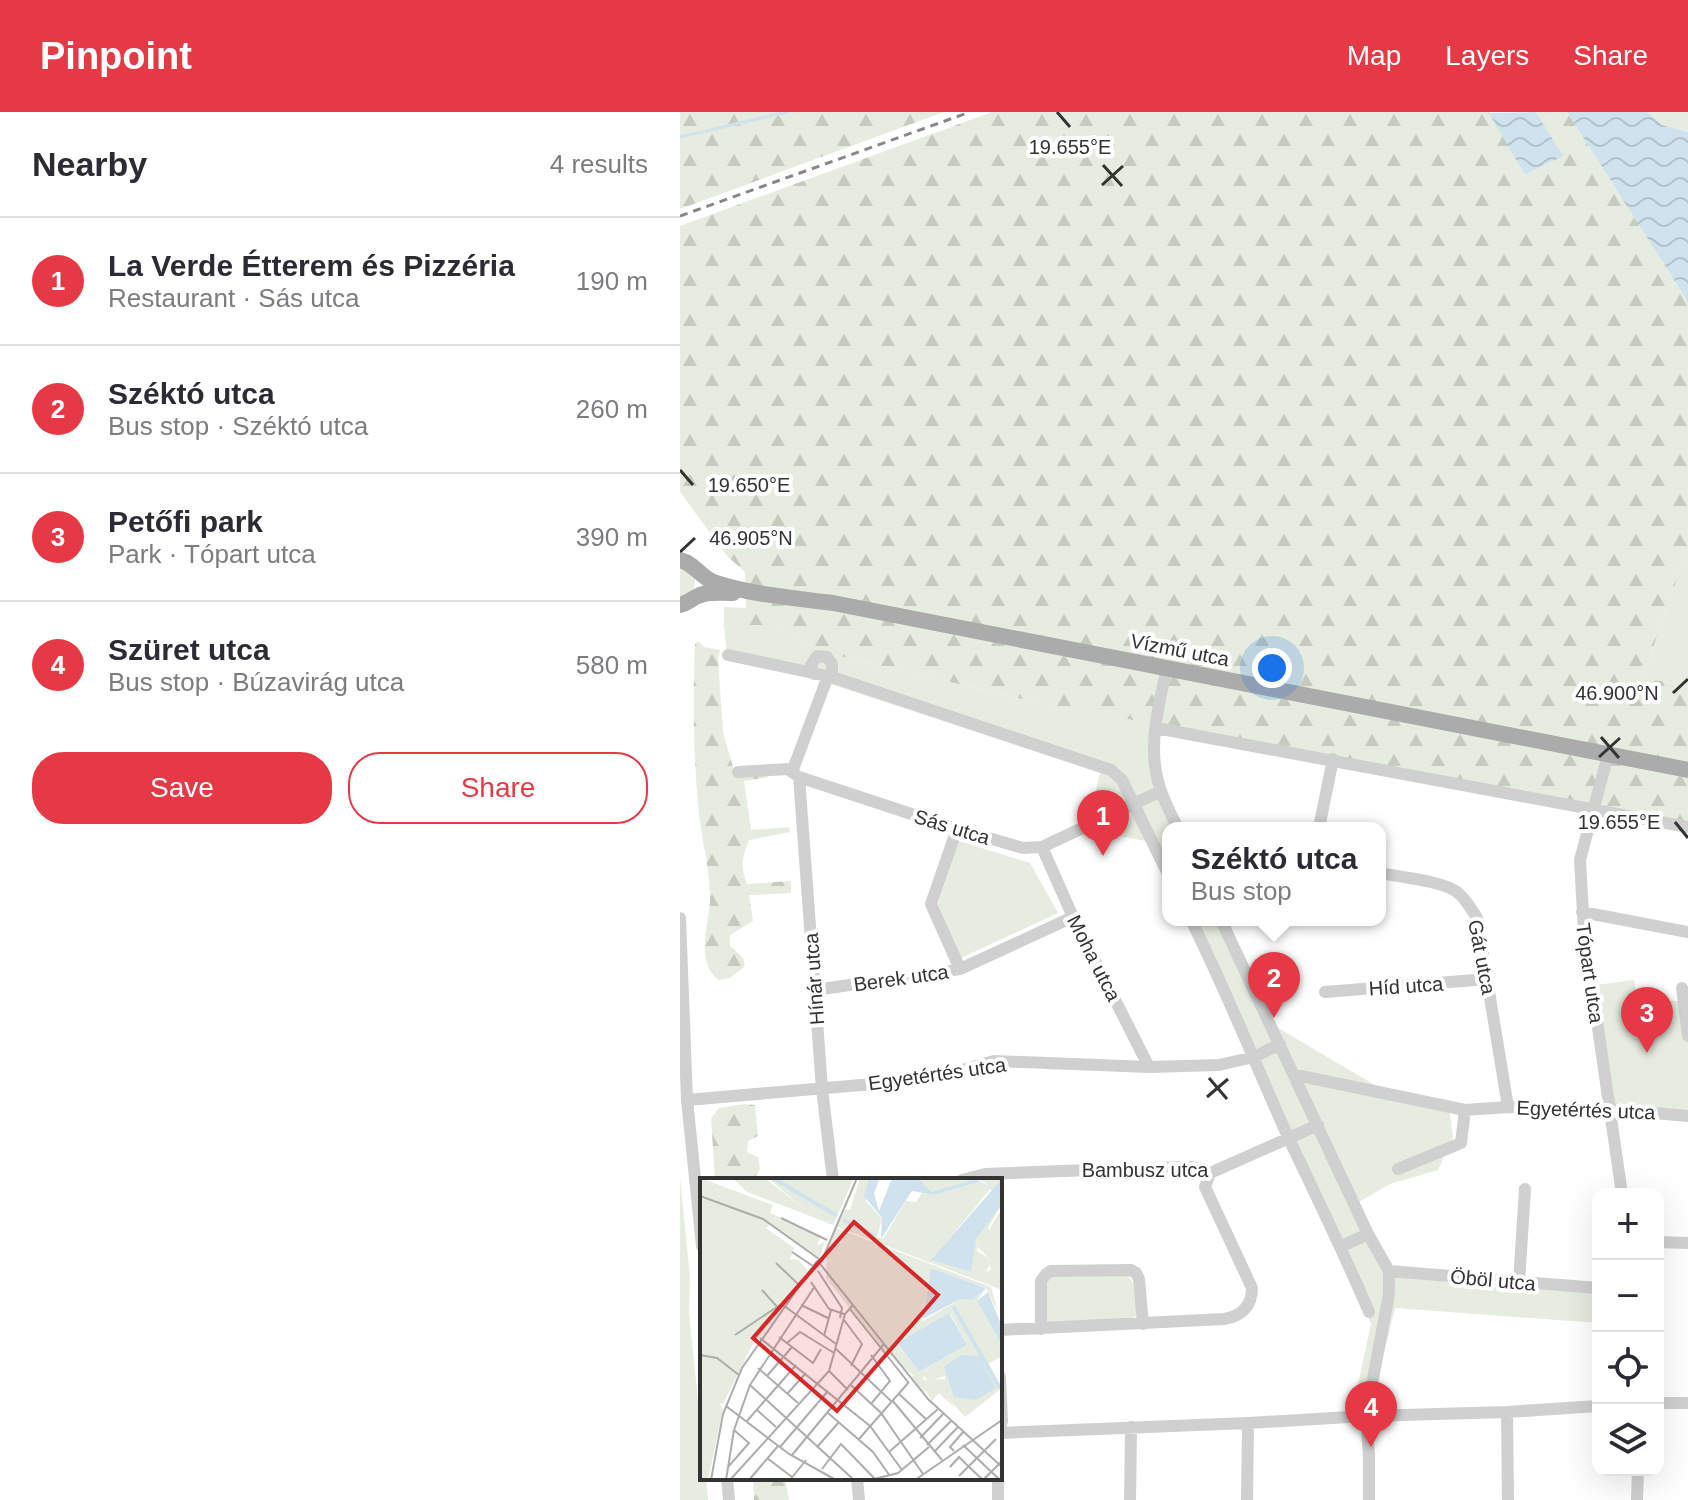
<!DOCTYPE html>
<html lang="en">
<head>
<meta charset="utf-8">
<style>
  body { margin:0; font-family:Helvetica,sans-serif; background:#f7f7f7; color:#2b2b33 }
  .controls { position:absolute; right:24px; bottom:24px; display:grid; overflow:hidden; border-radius:16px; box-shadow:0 8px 32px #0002 }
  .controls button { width:72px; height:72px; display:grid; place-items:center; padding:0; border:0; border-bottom:2px solid #e1e1e2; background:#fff; color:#2b2b33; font:40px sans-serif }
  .you { position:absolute; left:592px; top:556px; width:28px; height:28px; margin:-20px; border:6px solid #fff; border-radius:50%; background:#1a73e8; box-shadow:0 0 0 12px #1a73e833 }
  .badge { display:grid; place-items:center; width:52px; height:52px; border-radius:50%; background:#e63946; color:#fff; font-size:26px; font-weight:700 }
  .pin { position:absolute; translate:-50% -66px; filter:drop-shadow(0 2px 4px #0008) }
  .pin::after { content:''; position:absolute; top:42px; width:28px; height:24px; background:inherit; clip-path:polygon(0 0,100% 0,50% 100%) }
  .popup { position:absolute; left:482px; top:710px; width:224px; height:104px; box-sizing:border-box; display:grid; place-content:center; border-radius:16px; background:#fff; filter:drop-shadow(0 2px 6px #0005); font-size:26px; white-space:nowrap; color:#7c7c81 }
  .popup b { font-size:30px; color:#2b2b33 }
  .popup::after { content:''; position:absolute; left:50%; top:100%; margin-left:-16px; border:16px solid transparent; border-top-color:#fff }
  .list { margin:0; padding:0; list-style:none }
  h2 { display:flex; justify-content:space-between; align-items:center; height:104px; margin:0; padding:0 32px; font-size:34px }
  h2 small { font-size:26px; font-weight:400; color:#7c7c81 }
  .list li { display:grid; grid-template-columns:52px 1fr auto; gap:24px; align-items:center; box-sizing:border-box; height:128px; padding:0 32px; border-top:2px solid #e1e1e2 }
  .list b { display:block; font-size:30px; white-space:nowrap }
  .list p { margin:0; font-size:26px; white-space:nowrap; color:#7c7c81 }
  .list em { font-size:26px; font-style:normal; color:#7c7c81 }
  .actions { display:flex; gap:16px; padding:24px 32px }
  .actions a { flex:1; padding:18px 0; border:2px solid #e63946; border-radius:32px; text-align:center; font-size:28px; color:#e63946 }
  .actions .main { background:#e63946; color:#fff }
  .icon { flex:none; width:44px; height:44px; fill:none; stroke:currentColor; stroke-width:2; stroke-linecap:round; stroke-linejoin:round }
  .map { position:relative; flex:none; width:1008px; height:1388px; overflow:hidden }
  header { display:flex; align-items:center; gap:48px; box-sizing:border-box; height:112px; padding:0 40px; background:#e63946; color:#fff }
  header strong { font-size:38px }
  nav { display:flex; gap:44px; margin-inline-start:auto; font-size:28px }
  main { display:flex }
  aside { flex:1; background:#fff }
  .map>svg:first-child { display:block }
</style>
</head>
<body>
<header>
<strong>Pinpoint</strong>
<nav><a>Map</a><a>Layers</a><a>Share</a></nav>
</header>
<main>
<aside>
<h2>Nearby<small>4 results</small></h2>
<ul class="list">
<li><span class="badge">1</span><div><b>La Verde Étterem és Pizzéria</b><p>Restaurant · Sás utca</p></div><em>190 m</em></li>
<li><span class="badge">2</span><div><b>Széktó utca</b><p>Bus stop · Széktó utca</p></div><em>260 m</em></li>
<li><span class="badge">3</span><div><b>Petőfi park</b><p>Park · Tópart utca</p></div><em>390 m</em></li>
<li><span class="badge">4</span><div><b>Szüret utca</b><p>Bus stop · Búzavirág utca</p></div><em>580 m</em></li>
</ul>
<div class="actions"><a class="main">Save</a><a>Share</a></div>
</aside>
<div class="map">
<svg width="1008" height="1388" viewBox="0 0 1008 1388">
  <defs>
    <pattern id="forest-firs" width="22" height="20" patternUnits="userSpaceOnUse" patternTransform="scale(2)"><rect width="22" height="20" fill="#e6ecdf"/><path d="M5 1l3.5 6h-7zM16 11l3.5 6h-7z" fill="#c6cbc0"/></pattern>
    <pattern id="water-waves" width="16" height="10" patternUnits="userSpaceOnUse" patternTransform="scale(2)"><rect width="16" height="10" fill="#cfe2ee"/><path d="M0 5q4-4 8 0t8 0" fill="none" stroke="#b2c2cd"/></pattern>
  </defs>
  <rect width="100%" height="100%" fill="#fff"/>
  <path fill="#e6ecdf" d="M968 0H1008V20L982 13Z
    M1008 436V572L962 567Z
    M0 453 15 467C16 479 10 482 0 487Z
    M44 513H95L142 540 355 590 479 612 478 650 482 675 502 716H488V768L471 730 406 718 420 661 117 561 47 548Z
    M279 729 350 751 378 801 281 846 258 792Z
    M506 808H545L595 914 698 975 769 994 773 1025 758 1058 710 1072 677 1091 713 1155 918 1173V1211L715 1196 692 1290 674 1291 691 1212Z
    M954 868 957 888 1008 889V999L934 992 916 873Z
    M0 1066 10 1164 9 1201 22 1328V1366H26L28 1388H0Z
    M447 1161 453 1171 457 1204 450 1207 376 1212 365 1210 364 1172 371 1164Z"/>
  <path fill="url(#forest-firs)" d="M0 0H264L0 97Z
    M312 0H810L845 63 882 44 856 0H887L1008 190V436L962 567 1008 572V710L355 590 142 540 95 513H44V495L66 496 65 460 48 445 0 380V114Z
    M18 529 24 535 40 538 38 546 43 620 55 662 88 660V665L64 669 71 718 109 715 110 720 69 728C62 746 60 754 67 772L111 769V781L69 783 73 809 50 823V834L63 846 65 854 50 866 38 868C30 860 26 853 25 842 23 821 31 803 30 781 29 751 20 721 18 691 13 638 13 584 15 532Z
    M64 992 75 993 78 1024 68 1029 67 1040 78 1045 80 1057 74 1068H35L31 1006 39 996Z
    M73 1366H105L109 1388H74Z"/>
  <path fill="url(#water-waves)" d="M856 0 883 44 845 63 809 1Z
    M887 0H968L982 13 1008 20V190Z"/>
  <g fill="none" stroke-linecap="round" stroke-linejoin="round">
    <path stroke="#cfe2ee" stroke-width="3" d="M0 25 107 0"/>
    <path stroke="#d0d0d0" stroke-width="12" d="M48 543 152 565 431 658 442 668 488 762
      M487 556C479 591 468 633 478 669 482 685 490 701 498 716
      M134 562 131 553 137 544 147 545 152 552V565
      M476 616 1008 715
      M928 643 900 748 904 819 942 1082
      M58 660 108 657 119 665 277 717 343 736 362 735 481 679
      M112 660 148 564
      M119 665 142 977 153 1068
      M639 716 653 647
      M277 717 251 792 280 857
      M362 735 393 805 469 955
      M700 761C719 765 763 769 777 780 786 787 791 797 797 806L828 995
      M902 800 1008 820
      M0 806 7 988 22 1134
      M511 808C547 880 576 954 609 1027 636 1084 664 1141 689 1200
      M541 808 688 1122 709 1159V1182L686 1304 689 1344V1388
      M1002 876 1008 924
      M135 878 280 857 393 805
      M645 880 808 867
      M615 965 621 964 785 998 828 995 930 997 1008 1004
      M7 988 251 967 314 949 469 955 539 953 574 945 600 932
      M718 1057 781 1031 785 998
      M282 1068 305 1062 437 1057 512 1055 530 1061 638 1013
      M978 1130 1008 1131
      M662 1134 688 1122
      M709 1159 918 1176
      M839 1170 845 1077
      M361 1217V1169L366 1162 371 1159 451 1158 456 1161 459 1167 463 1212
      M320 1218 544 1207C562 1204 572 1194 572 1176L525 1075 530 1061
      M320 1265 322 1309 320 1316
      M978 1291H1008
      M827 1300 828 1388
      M320 1321 568 1311 686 1304 827 1300 918 1294
      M47 1366 49 1388
      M177 1366 179 1388
      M318 1388V1366
      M450 1388 451 1315
      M567 1388 568 1311
      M957 1388 958 1358"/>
    <path stroke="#ababab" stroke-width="16" d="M0 448C16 452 20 466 36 471 73 483 115 486 153 491L1008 658
      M0 493C8 491 11 487 18 484 28 479 42 481 53 481"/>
    <path stroke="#888" stroke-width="3" stroke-dasharray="8 6" stroke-linecap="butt" d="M0 104 290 0"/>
  </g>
  <path fill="none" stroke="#333" stroke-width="3" d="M377 0 390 15M423 53 442 74M422 73 443 54M0 358 13 373M0 440 15 426M993 581 1008 567M921 625 939 646M919 645 940 626M995 710 1008 726M529 966 547 987M527 985 548 967"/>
  <g text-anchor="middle" stroke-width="8" stroke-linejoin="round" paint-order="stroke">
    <g font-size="20" fill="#333" stroke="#fff">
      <text transform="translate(500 538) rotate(11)" y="7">Vízmű utca</text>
      <text transform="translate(272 715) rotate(17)" y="7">Sás utca</text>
      <text transform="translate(802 845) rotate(79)" y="7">Gát utca</text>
      <text transform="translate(414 846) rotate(63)" y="7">Moha utca</text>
      <text transform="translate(910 861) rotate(82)" y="7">Tópart utca</text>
      <text transform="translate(221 866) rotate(-8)" y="7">Berek utca</text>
      <text transform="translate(134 867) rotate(-94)" y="7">Hínár utca</text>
      <text transform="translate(726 874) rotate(-4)" y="7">Híd utca</text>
      <text transform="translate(257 962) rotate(-8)" y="7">Egyetértés utca</text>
      <text transform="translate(906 998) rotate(2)" y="7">Egyetértés utca</text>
      <text x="465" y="1065">Bambusz utca</text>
      <text transform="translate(813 1168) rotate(5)" y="7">Öböl utca</text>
    </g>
  </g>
  <g transform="translate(20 1066)">
    <rect width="302" height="302" fill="#fff"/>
    <path d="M0 0 73 27 70 35 121 58 117 68 125 63 120 80 70 47 66 50 94 70 90 81 99 82 108 93 52 168 23 226 19 225 23 231 8 302H0ZM68 0H154L133 47 100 34 103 30ZM302 26 288 50 294 65 279 61 277 73 291 82 302 69V94L290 86 284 98 277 92 273 73 276 61ZM286 110 277 123 302 167V178L288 186 302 210 265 239 247 219 254 208 245 198 229 203 223 198 225 216 211 199 267 167 250 135 197 165 193 161 260 121 273 122Z" fill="#e6ecdf"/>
    <path d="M32 0H65L103 30 100 34 47 14ZM160 0H169L166 23 182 41 177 59 183 61 206 23 216 24 222 15 234 17 279 4 290 11 232 82 271 94 273 73 285 81 277 92 283 97 291 91 289 85 302 94V112L137 49 146 31 150 32ZM218 0H302L293 11 279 1 231 14 222 11ZM302 30V69L291 83 277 68 281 58 294 65 286 57ZM136 50 291 109 298 134 286 110 231 90 222 145 193 161 219 194 214 198 183 172 126 100 127 70ZM34 146 25 162 34 160 36 171 25 167 16 179 18 157 5 172 10 153ZM245 193 254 208 247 218 255 230 239 215 232 223 219 202 245 201Z" fill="#e6ecdf"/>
    <path d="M169 0H180L174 15 179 33 192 0H218L231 14 276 1 293 11 302 0V26L276 61 271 94 231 82 292 12 279 4 234 17 212 13 181 61 182 40 164 18ZM231 90 286 110 273 122 260 121 223 141ZM288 114 302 149V167L277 123ZM249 135 267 167 219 194 197 165ZM261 177 279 178 296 210 276 222 254 219 244 189Z" fill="#cfe2ee"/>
    <path fill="none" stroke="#cfe2ee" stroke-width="4" d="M73 0 137 38M143 42 175 58M253 128 300 210"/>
    <path fill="none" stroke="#adadad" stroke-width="2" d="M0 18 63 41 119 81M81 40 127 62M92 74 113 88M117 82 228 221 302 289M122 82 157 0M76 85 99 107M118 93 142 130 140 140M111 104 129 131 144 136M62 112 79 131M83 127 136 166M101 127 128 140M149 130 208 204M144 142 162 166 151 188M35 157 80 127M124 158 131 132M79 159 113 185 121 171M60 160 170 248 202 292M87 165 100 154 134 175M135 170 191 223M0 177 17 180 39 197M58 190 98 225M129 193 148 212M67 198 92 169M50 207 154 302M151 207 181 235 223 296M198 215 227 242M87 216 106 195M192 222 242 282M171 226 190 203 171 177M26 228 89 276 136 302M57 232 76 249M128 235 173 274 190 298M47 243 96 187M220 260 244 235M159 261 209 204M227 267 252 242M263 267 300 302M118 268 139 244M80 269 128 213M254 273 250 269 264 253M189 274 238 231M234 274 258 249M92 277 184 166M67 280 92 299M28 289 49 265 34 252M250 289 259 279 268 288 283 302 302 283M122 291 141 266 175 301M259 298 296 261M11 302 23 236 42 190 117 83M26 302 34 252 50 207 115 108M30 302 129 193 145 136 153 127M49 302 78 268M90 302 106 282M170 302 198 295 229 269M215 302 302 242"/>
    <path fill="#d62828" fill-opacity="0.15" stroke="#d62828" stroke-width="4" d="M154 44 238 117 137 233 53 160Z"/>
    <rect width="302" height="302" fill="none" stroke="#333" stroke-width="4"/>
  </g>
  <g font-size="20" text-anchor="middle" fill="#333" stroke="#fff" stroke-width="8" stroke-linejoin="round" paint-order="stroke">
    <text x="390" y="42">19.655°E</text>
    <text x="69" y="380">19.650°E</text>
    <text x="71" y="433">46.905°N</text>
    <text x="937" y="588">46.900°N</text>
    <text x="939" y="717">19.655°E</text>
  </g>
</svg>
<div class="controls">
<button>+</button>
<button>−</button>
<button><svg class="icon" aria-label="locate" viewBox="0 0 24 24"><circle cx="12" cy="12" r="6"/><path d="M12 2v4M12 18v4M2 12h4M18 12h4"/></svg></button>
<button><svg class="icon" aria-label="layers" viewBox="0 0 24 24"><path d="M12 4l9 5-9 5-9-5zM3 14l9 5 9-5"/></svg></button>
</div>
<div class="you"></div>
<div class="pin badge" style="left:423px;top:744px">1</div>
<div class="pin badge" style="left:594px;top:906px">2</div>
<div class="popup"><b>Széktó utca</b>Bus stop</div>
<div class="pin badge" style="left:967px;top:941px">3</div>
<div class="pin badge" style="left:691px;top:1335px">4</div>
</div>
</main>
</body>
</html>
